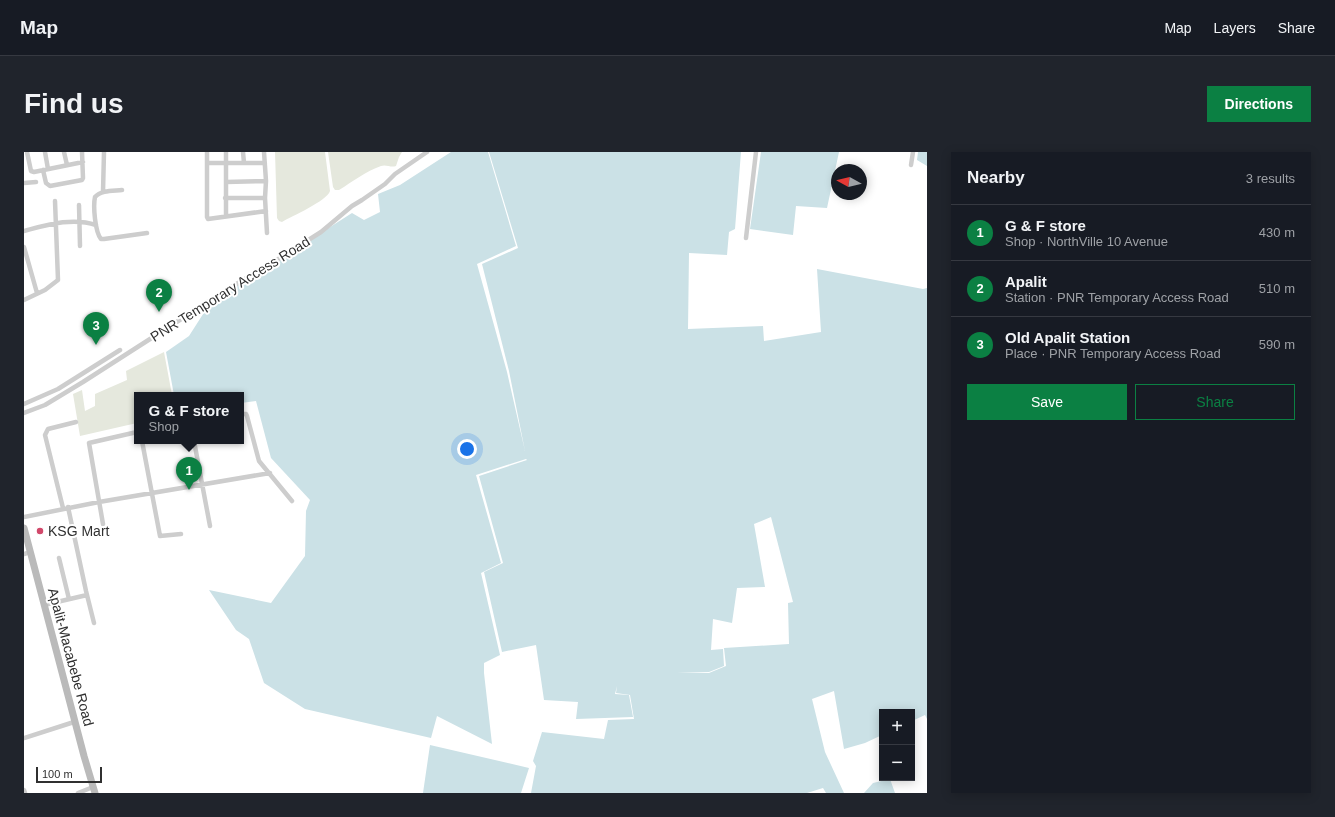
<!DOCTYPE html>
<html lang="en">
<head>
<meta charset="utf-8">
<style>
  body { margin:0; font-family:Helvetica,sans-serif; background:#20242c; color:#f1f3f6 }
  .controls { position:absolute; right:12px; bottom:12px; display:grid; overflow:hidden; border-radius:0px; box-shadow:0 2px 10px #0003 }
  .controls button { width:36px; height:36px; display:grid; place-items:center; padding:0; border:0; border-bottom:1px solid #363941; background:#171b24; color:#f1f3f6; font:20px sans-serif }
  .compass { position:absolute; left:807px; top:12px; width:36px; height:36px; border-radius:50%; background:#171b24; box-shadow:0 2px 10px #0003; rotate:278deg }
  .scale { position:absolute; left:12px; bottom:10px; width:66px; box-sizing:border-box; padding-left:4px; border:2px solid #303030; border-top:0; font-size:11px; line-height:14px; white-space:nowrap; color:#303030; -webkit-text-stroke:3px #fff; paint-order:stroke }
  .you { position:absolute; left:443px; top:297px; width:14px; height:14px; margin:-10px; border:3px solid #fff; border-radius:50%; background:#1a73e8; box-shadow:0 0 0 6px #1a73e833 }
  .badge { display:grid; place-items:center; width:26px; height:26px; border-radius:50%; background:#0b8043; color:#fff; font-size:13px; font-weight:700 }
  .pin { position:absolute; translate:-50% -33px; filter:drop-shadow(0 1px 2px #0008) }
  .pin::after { content:''; position:absolute; top:21px; width:14px; height:12px; background:inherit; clip-path:polygon(0 0,100% 0,50% 100%) }
  .popup { position:absolute; left:110px; top:240px; width:110px; height:52px; box-sizing:border-box; display:grid; place-content:center; border-radius:0px; background:#171b24; filter:drop-shadow(0 1px 3px #0005); font-size:13px; white-space:nowrap; color:#9ea1a6 }
  .popup b { font-size:15px; color:#f1f3f6 }
  .popup::after { content:''; position:absolute; left:50%; top:100%; margin-left:-8px; border:8px solid transparent; border-top-color:#171b24 }
  .list { margin:0; padding:0; list-style:none }
  h2 { display:flex; justify-content:space-between; align-items:center; height:52px; margin:0; padding:0 16px; font-size:17px }
  h2 small { font-size:13px; font-weight:400; color:#9ea1a6 }
  .list li { display:grid; grid-template-columns:26px 1fr auto; gap:12px; align-items:center; box-sizing:border-box; height:56px; padding:0 16px; border-top:1px solid #363941 }
  .list b { display:block; font-size:15px; white-space:nowrap }
  .list p { margin:0; font-size:13px; white-space:nowrap; color:#9ea1a6 }
  .list em { font-size:13px; font-style:normal; color:#9ea1a6 }
  .actions { display:flex; gap:8px; padding:12px 16px }
  .actions a { flex:1; padding:9px 0; border:1px solid #0b8043; border-radius:0px; text-align:center; font-size:14px; color:#0b8043 }
  .actions .main { background:#0b8043; color:#fff }
  .map { position:relative; flex:none; width:903px; height:641px; overflow:hidden; border-radius:0px }
  header { display:flex; align-items:center; gap:24px; box-sizing:border-box; height:56px; padding:0 20px; background:#171b24; border-bottom:1px solid #363941 }
  header strong { font-size:19px }
  nav { display:flex; gap:22px; margin-inline-start:auto; font-size:14px }
  .intro { display:flex; align-items:center; justify-content:space-between; box-sizing:border-box; height:96px; padding:0 24px }
  h1 { margin:0; font-size:28px }
  .button { padding:10px 18px; border-radius:0px; background:#0b8043; color:#fff; font-size:14px; font-weight:700 }
  main { display:flex; gap:24px; padding:0 24px }
  aside { flex:1; background:#171b24; border-radius:0px; box-shadow:0 2px 10px #0003 }
  .map>svg:first-child { display:block }
</style>
</head>
<body>
<header>
<strong>Map</strong>
<nav><a>Map</a><a>Layers</a><a>Share</a></nav>
</header>
<div class="intro"><h1>Find us</h1><a class="button">Directions</a></div>
<main>
<div class="map">
<svg width="903" height="641" viewBox="0 0 903 641">
  <rect width="100%" height="100%" fill="#fff"/>
  <path fill="#e5e8dd" d="M251 0H301L306 39C303 49 268 64 258 70L255 69 253 66Z
    M304 0H378L375 5 372 14C367 16 362 12 357 14 342 19 328 30 315 38H311L309 35Z
    M140 200 148 243H113V271L56 284 49 242 58 238 61 259 71 254V242L103 228 102 219Z"/>
  <path fill="#cbe1e6" fill-rule="evenodd" d="M427 0H464L492 94 453 112 483 220 501 299 485 219 458 112 494 96 465 0H717L711 77 705 80 703 103 665 101 664 177 739 174 740 189 797 180 793 117 899 137 903 136V567L901 563 888 569V560H858V583L841 591 820 597 810 539 788 547 801 600 820 641H802L799 636 783 641H507L512 614 509 609 518 580 580 587 584 568 610 567 606 543 592 541 593 534 591 542 605 543 609 565 552 567 554 550 520 548 512 493 478 500 460 420 479 411 455 324 503 308 502 307 452 323 477 411 457 421 476 503 460 511V521L468 592 413 564 407 586 281 557 240 531 225 487 212 478 185 438 247 451 281 404 282 359 286 348 247 306 232 249 217 251V243H150L142 200 165 184 181 159 224 122 281 91 328 61 340 68 356 60 354 42 376 33ZM747 365 769 450 764 451 765 492 700 496 702 514 685 521H653L685 520 700 514 699 497 687 498 689 467 708 471 713 436 741 435 730 372Z
    M737 0H815L803 56 772 54 769 83 726 77Z
    M894 0H903V14L893 8Z
    M406 593 505 616 497 641H399Z
    M866 627 871 641H840L849 631Z"/>
  <g fill="none" stroke-linecap="round" stroke-linejoin="round">
    <path stroke="#cdcdcd" stroke-width="4.5" d="M3 0 7 19 10 20 59 10
      M21 0 24 17
      M40 0 43 13
      M183 0V65L184 67 242 59
      M219 0 220 11
      M240 0 242 29 241 46 243 81
      M184 11H241
      M887 13 889 0
      M19 18 22 31 26 34 58 28 59 26 58 0
      M202 30 242 29
      M0 31 12 30
      M98 38C89 39 77 38 71 45 69 54 71 80 77 87H80L123 81
      M79 40 80 0
      M201 46H241
      M55 53 56 94
      M202 64V0
      M0 79C23 73 48 65 72 73
      M722 86 732 0
      M0 95 13 141
      M0 148 21 138 34 128 31 49
      M0 252 34 237 96 198
      M0 261 21 253 59 230 204 137 256 106 297 80 328 54 338 48 361 32 371 22 403 0
      M217 262H222L223 264 235 309 268 349
      M118 289 136 384 157 382
      M170 289 186 374
      M44 355 62 439 70 471
      M39 356 21 283 24 277 52 270
      M0 365 75 350 246 321
      M79 372 65 291 113 280
      M0 402 6 400
      M35 406 45 447
      M20 453 63 443
      M0 586 50 570
      M0 638 1 641
      M54 641 69 635"/>
    <path stroke="#bababa" stroke-width="7" d="M0 376 60 604 71 641"/>
  </g>
  <circle fill="#d1486a" stroke="#fff" stroke-width="1.5" cx="16" cy="379" r="4"/>
  <g text-anchor="middle" stroke-width="4" stroke-linejoin="round" paint-order="stroke">
    <g font-size="14" fill="#303030" stroke="#fff">
      <text transform="translate(206 137) rotate(-32)" y="5">PNR Temporary Access Road</text>
      <text transform="translate(47 505) rotate(75)" y="5">Apalit-Macabebe Road</text>
    </g>
    <g font-size="14" fill="#303030" stroke="#fff" text-anchor="start">
      <text x="24" y="384">KSG Mart</text>
    </g>
  </g>
</svg>
<div class="controls">
<button>+</button>
<button>−</button>
</div>
<svg class="compass" viewBox="-18 -18 36 36"><path d="M0-13l5 13h-10z" fill="#e53935"/><path d="M0 13l5-13h-10z" fill="#9ea1a6"/></svg>
<div class="scale">100 m</div>
<div class="you"></div>
<div class="pin badge" style="left:165px;top:338px">1</div>
<div class="popup"><b>G &amp; F store</b>Shop</div>
<div class="pin badge" style="left:135px;top:160px">2</div>
<div class="pin badge" style="left:72px;top:193px">3</div>
</div>
<aside>
<h2>Nearby<small>3 results</small></h2>
<ul class="list">
<li><span class="badge">1</span><div><b>G &amp; F store</b><p>Shop · NorthVille 10 Avenue</p></div><em>430 m</em></li>
<li><span class="badge">2</span><div><b>Apalit</b><p>Station · PNR Temporary Access Road</p></div><em>510 m</em></li>
<li><span class="badge">3</span><div><b>Old Apalit Station</b><p>Place · PNR Temporary Access Road</p></div><em>590 m</em></li>
</ul>
<div class="actions"><a class="main">Save</a><a>Share</a></div>
</aside>
</main>
</body>
</html>
